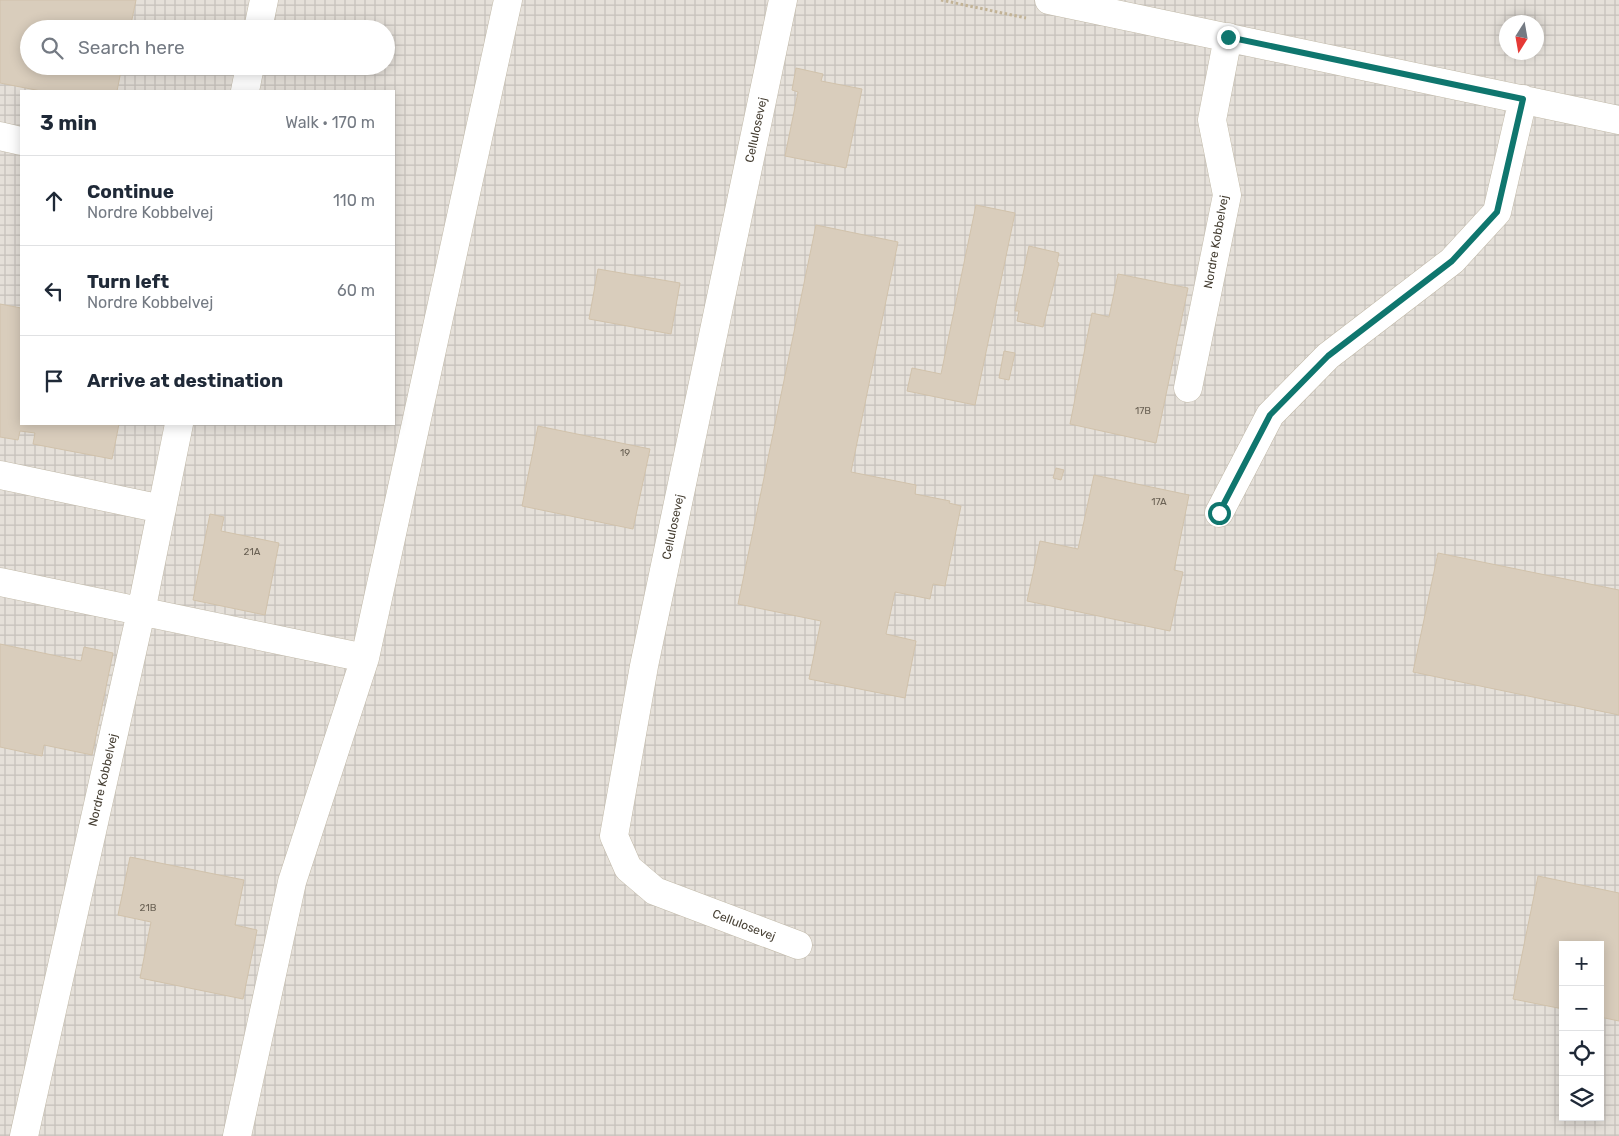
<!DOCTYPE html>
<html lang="en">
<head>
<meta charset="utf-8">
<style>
  body { margin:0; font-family:Rubik,sans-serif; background:#f6f6f7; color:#1f2937 }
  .controls { position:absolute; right:15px; bottom:15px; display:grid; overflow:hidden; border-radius:0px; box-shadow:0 2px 12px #0003 }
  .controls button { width:45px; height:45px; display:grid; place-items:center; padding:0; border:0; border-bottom:1px solid #e0e1e3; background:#fff; color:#1f2937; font:25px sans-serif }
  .compass { position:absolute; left:1499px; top:15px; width:45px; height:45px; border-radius:50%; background:#fff; box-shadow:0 2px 12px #0003; rotate:191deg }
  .stop { position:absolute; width:15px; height:15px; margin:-11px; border:4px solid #0f766e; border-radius:50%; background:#fff }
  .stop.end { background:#0f766e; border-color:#fff; box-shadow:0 1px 5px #0008 }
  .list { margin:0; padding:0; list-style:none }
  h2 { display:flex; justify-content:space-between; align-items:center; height:65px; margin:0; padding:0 20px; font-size:21px }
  h2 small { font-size:16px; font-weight:400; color:#747a83 }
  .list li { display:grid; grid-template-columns:32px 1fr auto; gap:15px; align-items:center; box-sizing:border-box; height:90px; padding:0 20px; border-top:1px solid #e0e1e3 }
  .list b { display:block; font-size:19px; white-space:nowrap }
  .list p { margin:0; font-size:16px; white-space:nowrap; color:#747a83 }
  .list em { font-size:16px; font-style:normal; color:#747a83 }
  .icon { flex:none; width:28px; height:28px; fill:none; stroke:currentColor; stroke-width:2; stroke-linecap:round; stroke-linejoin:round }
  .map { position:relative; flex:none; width:1619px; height:1136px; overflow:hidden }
  .search { position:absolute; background:#fff; box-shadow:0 2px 12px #0003; left:20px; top:20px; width:375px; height:55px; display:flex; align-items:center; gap:12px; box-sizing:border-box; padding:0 18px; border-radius:28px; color:#747a83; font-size:19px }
  .panel { position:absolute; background:#fff; box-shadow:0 2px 12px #0003; left:20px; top:90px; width:375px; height:335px; border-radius:0px }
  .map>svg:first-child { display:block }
</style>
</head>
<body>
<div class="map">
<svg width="1619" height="1136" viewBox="0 0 1619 1136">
  <defs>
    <pattern id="industrial-grid" width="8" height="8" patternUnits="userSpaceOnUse" patternTransform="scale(1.25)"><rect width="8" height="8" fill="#e5e0d9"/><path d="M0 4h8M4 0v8" fill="none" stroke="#c6c1bb"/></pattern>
  </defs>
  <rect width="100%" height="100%" fill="#f3efe4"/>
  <path fill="url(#industrial-grid)" fill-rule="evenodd" d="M0 0H1619V1136H0ZM1506 22H1536V52H1506ZM29 29H386V66H29ZM21 91H394V424H21ZM1563 945H1600V1117H1563Z"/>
  <path fill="#d9cdbc" stroke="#d1c2ab" d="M0 0H136L130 29H29V66H122L117 91H41L0 83Z
    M796 68 823 74 821 81 862 89 846 168 785 156 798 92 792 90Z
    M976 205 1015 213 975 405 907 391 912 368 941 374Z
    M816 225 898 242 851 472 916 485 915 494 950 501 949 503 961 506 945 586 933 584 930 599 895 592 886 634 916 641 905 698 809 679 821 621 738 604Z
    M1029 246 1059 253 1057 262 1059 263 1043 327 1017 321 1019 311H1015Z
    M598 269 680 283 671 334 589 319Z
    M1118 274 1188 288 1156 443 1070 424 1092 313 1109 317Z
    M0 304 21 308V424H119L112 459 33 444 35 433 20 431 18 440 0 437Z
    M1004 351 1015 353 1009 380 999 378Z
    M538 426 650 449 633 529 522 506Z
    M1056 468 1064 470 1061 480 1053 478Z
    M1094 475 1189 495 1174 570 1183 572 1170 631 1027 601 1040 541 1078 549Z
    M210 514 224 517 221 531 279 543 265 615 193 600Z
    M1438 553 1619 590V715L1413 672Z
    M0 644 81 661 84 647 113 653 92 755 44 745 42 756 0 747Z
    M130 857 244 880 235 925 257 930 243 999 140 978 151 922 118 915Z
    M1538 876 1619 893V1021L1600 1017V945H1563V1009L1513 999Z"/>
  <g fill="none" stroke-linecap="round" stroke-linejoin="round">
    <defs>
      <path id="minor" d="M783 0 644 666 614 836 628 868 655 891 798 945
        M1049 0 1619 120
        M258 29 264 0
        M245 91 250 66
        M0 136 21 141
        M1188 388 1227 195 1212 120 1228 37
        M0 475 162 509
        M1219 513 1270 415 1328 356 1452 261 1497 212 1523 99
        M0 582 365 658
        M24 1136 141 612 179 424
        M237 1136 292 882 365 658 508 0"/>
    </defs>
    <use href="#minor" stroke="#c2baa9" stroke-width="29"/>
    <path stroke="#c2b396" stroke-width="3" stroke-dasharray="2.5 2.5" stroke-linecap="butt" d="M941 0 1026 18"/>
    <use href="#minor" stroke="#fff" stroke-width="28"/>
  </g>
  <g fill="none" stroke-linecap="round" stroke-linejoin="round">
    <path stroke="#0f766e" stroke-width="6" d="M1219 513 1270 415 1328 356 1452 261 1497 212 1523 99 1228 37"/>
  </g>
  <g text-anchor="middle" stroke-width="4" stroke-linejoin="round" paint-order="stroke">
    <g font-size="10" fill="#6b6255">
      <text x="1143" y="414">17B</text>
      <text x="625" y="456">19</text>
      <text x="1159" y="505">17A</text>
      <text x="252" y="555">21A</text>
      <text x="148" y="911">21B</text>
    </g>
    <g font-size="12" fill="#463f33" stroke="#fff">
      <text transform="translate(756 130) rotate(-78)" y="4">Cellulosevej</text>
      <text transform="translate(1216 242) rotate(-80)" y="4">Nordre Kobbelvej</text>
      <text transform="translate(673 527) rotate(-78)" y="4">Cellulosevej</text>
      <text transform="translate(103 780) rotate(-77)" y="4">Nordre Kobbelvej</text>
      <text transform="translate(744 925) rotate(21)" y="4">Cellulosevej</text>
    </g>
  </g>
</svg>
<div class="controls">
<button>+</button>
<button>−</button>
<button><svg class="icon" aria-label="locate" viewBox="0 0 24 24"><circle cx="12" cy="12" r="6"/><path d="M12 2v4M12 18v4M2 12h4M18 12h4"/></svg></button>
<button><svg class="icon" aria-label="layers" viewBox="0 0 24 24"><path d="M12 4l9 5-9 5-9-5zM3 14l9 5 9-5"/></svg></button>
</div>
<svg class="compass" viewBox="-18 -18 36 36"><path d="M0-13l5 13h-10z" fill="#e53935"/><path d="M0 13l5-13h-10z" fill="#747a83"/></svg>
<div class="stop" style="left:1219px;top:513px"></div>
<div class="stop end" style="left:1228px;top:37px"></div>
<div class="search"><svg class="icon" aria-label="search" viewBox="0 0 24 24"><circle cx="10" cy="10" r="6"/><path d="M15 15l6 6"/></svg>Search here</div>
<section class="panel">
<h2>3 min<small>Walk · 170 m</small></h2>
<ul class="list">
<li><svg class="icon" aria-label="ahead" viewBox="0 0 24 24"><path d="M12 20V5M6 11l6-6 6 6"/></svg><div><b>Continue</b><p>Nordre Kobbelvej</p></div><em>110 m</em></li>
<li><svg class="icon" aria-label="left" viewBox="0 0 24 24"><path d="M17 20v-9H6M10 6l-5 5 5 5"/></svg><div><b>Turn left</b><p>Nordre Kobbelvej</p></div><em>60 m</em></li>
<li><svg class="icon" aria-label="arrive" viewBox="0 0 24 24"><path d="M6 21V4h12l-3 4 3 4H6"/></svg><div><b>Arrive at destination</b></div></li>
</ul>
</section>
</div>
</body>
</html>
